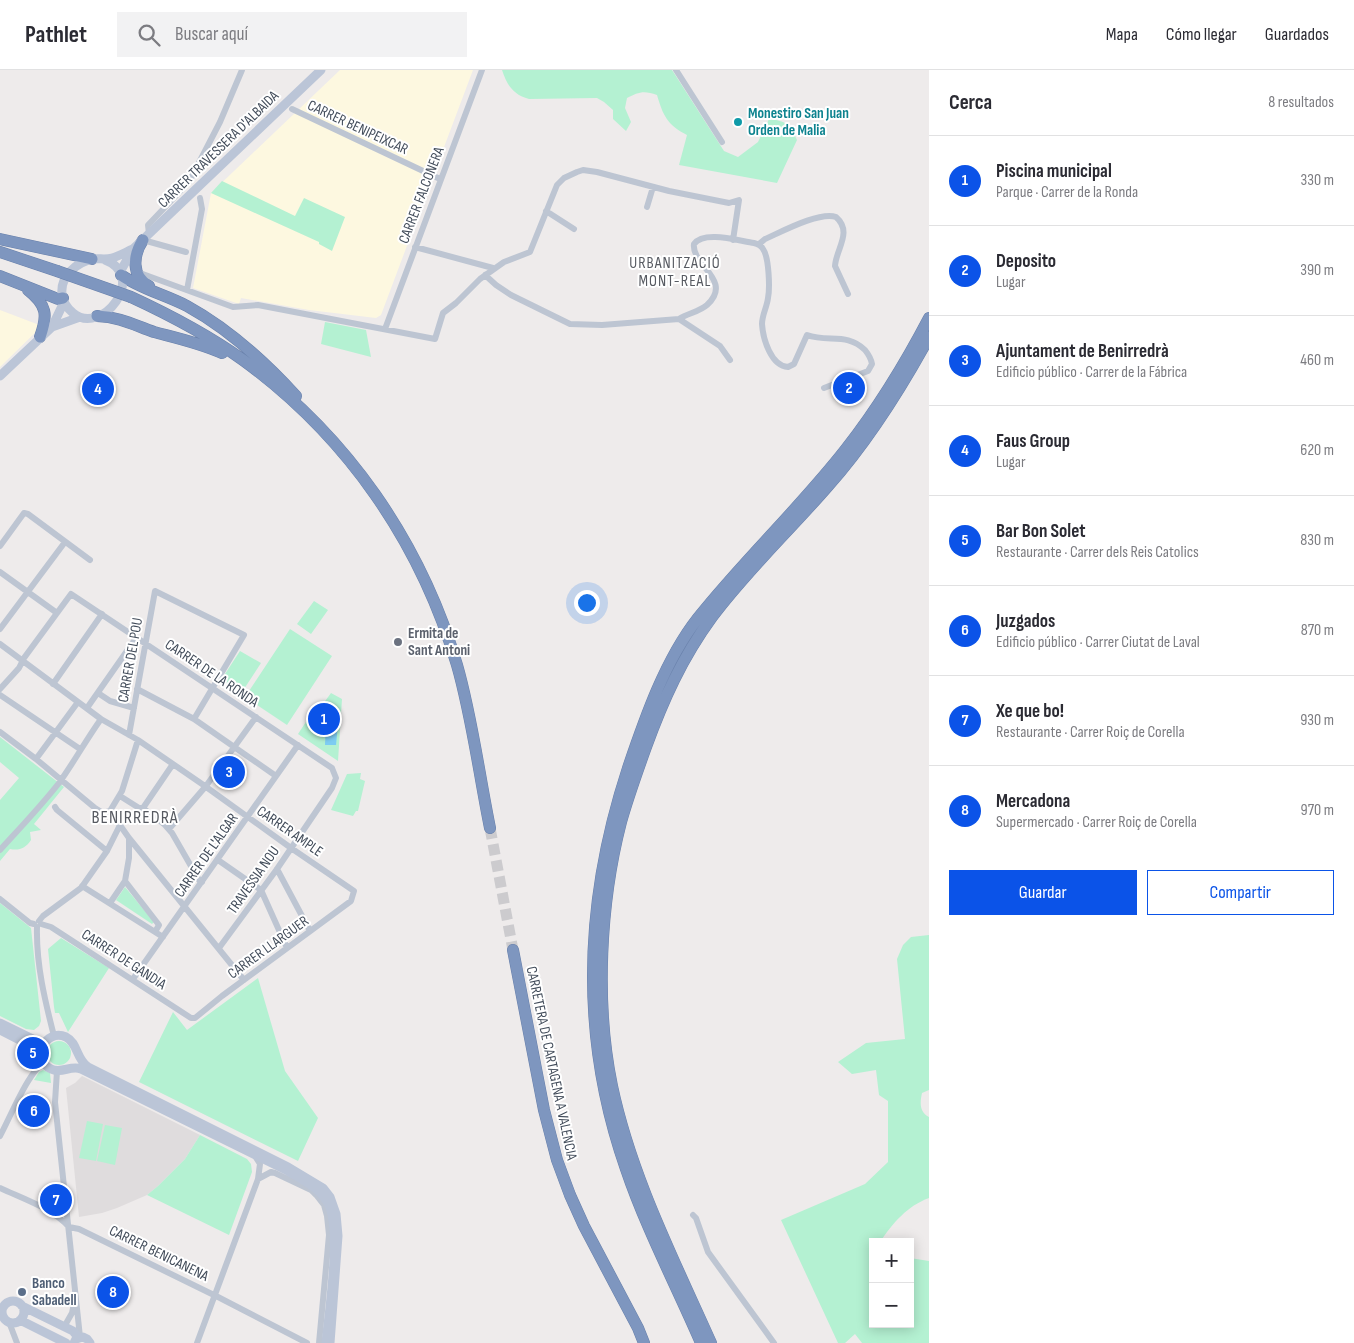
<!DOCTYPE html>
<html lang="es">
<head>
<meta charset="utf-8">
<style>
  body { margin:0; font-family:"Sofia Sans Condensed",sans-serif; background:#f2f2f3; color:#2b2b33 }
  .controls { position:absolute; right:15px; bottom:15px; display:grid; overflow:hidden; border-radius:0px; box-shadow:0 2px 12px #0003 }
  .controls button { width:45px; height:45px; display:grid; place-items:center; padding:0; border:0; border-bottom:1px solid #e1e1e2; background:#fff; color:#2b2b33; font:25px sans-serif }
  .you { position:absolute; left:586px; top:532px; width:18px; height:18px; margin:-12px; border:4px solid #fff; border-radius:50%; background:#1a73e8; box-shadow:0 0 0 8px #1a73e833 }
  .badge { display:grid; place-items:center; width:32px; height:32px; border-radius:50%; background:#0b53e8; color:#fff; font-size:16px; font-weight:700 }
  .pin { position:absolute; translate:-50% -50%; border:2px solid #fff; box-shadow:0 1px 5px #0006 }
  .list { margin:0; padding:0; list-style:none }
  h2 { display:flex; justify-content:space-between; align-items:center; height:65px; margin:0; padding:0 20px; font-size:21px }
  h2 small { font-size:16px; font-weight:400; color:#7c7c81 }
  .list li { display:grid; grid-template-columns:32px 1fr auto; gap:15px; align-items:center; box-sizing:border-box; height:90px; padding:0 20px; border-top:1px solid #e1e1e2 }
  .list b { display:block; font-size:19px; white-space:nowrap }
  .list p { margin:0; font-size:16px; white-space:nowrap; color:#7c7c81 }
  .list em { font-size:16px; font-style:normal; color:#7c7c81 }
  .actions { display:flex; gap:10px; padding:15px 20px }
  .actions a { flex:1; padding:11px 0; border:1px solid #0b53e8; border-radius:0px; text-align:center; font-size:18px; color:#0b53e8 }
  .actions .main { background:#0b53e8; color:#fff }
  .icon { flex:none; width:28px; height:28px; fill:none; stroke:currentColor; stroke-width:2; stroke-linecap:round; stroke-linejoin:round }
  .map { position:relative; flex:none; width:929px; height:1273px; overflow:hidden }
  header { display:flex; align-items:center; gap:30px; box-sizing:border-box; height:70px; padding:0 25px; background:#fff; border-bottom:1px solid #e1e1e2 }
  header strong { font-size:24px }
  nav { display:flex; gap:28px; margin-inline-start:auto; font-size:18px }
  .search { width:350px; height:45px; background:#f2f2f3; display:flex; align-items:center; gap:12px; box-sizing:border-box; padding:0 18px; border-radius:0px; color:#7c7c81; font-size:19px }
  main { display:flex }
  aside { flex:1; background:#fff }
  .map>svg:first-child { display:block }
</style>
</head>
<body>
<header>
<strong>Pathlet</strong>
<div class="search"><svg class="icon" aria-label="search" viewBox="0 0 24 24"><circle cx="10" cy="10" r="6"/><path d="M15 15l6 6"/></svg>Buscar aquí</div>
<nav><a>Mapa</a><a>Cómo llegar</a><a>Guardados</a></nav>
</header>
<main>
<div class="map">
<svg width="929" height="1273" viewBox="0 0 929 1273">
  <rect width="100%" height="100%" fill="#eeebeb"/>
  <path fill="#fdf8e0" d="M340 0H473L381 245 376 248 309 240 241 228 239 234 193 218 211 123Z
    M0 240 42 256 0 297Z"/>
  <path fill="#dfdcdd" d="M82 1006 200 1065 185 1089 158 1116 147 1125 117 1138 102 1143 79 1147 66 1018 75 1013Z"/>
  <path fill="#b4f1d2" d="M502 0H672L724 81 738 87 758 72 769 49C786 51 790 54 797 70L777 113 679 95 687 65C667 55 663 45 657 25 644 20 638 22 627 28L625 38 631 52 626 61 613 49V40L604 32 597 28 529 29C513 25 507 15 502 0Z
    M222 111 295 146 304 128 345 147 332 181 319 174V172L211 123Z
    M325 252 366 260 371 287 321 274Z
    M314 531 328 540 311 564 297 554Z
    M290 559 332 586 287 655 245 627Z
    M240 581 261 593 242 622 225 612 223 607Z
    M331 623 342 629 338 691 298 664 319 632 323 634Z
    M0 667 64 717 34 754 41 760 30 762 31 770C26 778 19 781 10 779L0 791V730L19 708 0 692Z
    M361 703 360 709 365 711 358 741H356L353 746 331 740 347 704Z
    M125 817 154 852 152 854 116 830Z
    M0 833 31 858 41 951 39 956 34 960 26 959 0 946Z
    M929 865V1020L922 1023C920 1032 919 1042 929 1047V1128C907 1136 893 1153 880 1172H873V1254H910V1188L929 1191V1273H862L855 1264 845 1273H838L781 1150 865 1114 888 1092V1031L879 1025 876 1000 852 1004 838 992 866 973 905 969 897 889 903 875 911 867Z
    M61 868 109 898 68 962 59 943H55L54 937 48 879Z
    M258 908 285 1001 318 1048 298 1091 139 1012 173 942 187 960Z
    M47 983a12 12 0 1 1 24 0a12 12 0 1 1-24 0Z
    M43 1000 50 1003 51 1013 34 1010 39 1002Z
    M87 1051 103 1054 96 1091 79 1088Z
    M105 1055 122 1058 115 1095 97 1091Z
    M200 1065 247 1089 251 1094 252 1102 229 1165 147 1125 158 1116 185 1089Z"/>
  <path fill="#7dccf2" d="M326 653 338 654 336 675H325Z"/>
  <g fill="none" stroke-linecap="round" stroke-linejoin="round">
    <path stroke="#cccbce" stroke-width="11" stroke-dasharray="11 5.5" stroke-linecap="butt" d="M490 758 513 880"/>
    <defs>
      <path id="highway" d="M0 169 92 189
        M143 170C133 185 131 206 149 216
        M0 182 57 201
        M121 205C141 219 166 225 187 236 229 259 264 291 296 326
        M0 206 58 229 63 228
        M28 220C47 235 48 245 40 267
        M131 227C170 245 208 265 243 290 347 366 420 471 457 595 472 647 479 704 490 758
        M97 246C120 247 134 255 154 262 177 268 200 273 222 283
        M513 880 544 1040 557 1090 570 1125 584 1156 638 1258 644 1273
        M701 1273C676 1215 646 1158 626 1099 579 965 584 832 628 698 645 648 665 590 698 548 745 489 800 438 846 379 878 338 905 294 929 248
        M711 1273C674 1190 631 1106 612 1016 595 934 600 833 621 752 628 727 637 702 646 677 663 630 682 588 712 547 747 500 790 460 828 416 868 371 900 320 929 267"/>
    </defs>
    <use href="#highway" stroke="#6981ab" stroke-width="12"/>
    <path stroke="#bdc5d2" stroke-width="6" d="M676 0 722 72
      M292 39 440 109
      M647 137 653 117
      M546 141 574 159
      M149 164 148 155 189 112 220 52 242 0
      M143 170 186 182
      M759 174 765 169C781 162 820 141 836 147 853 162 836 179 835 196L848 224
      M415 177 493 198
      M140 203 233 237 258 235 435 269 443 243 456 233 480 209 504 192 530 182 557 115 564 108 577 102 583 100 597 102 669 121 729 133 739 130 733 170
      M485 205 496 215 511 225 570 254 602 255 679 249
      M187 220 202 139 200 128
      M385 259 482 0
      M730 290 720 276 679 249C688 243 699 242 707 235 734 210 691 195 694 174 704 160 739 171 754 173 758 174 761 175 763 179 769 187 770 218 768 228 767 237 762 245 762 254 763 269 771 296 788 297L794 294 807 265C828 273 847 262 865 280 869 285 871 288 872 294L868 301 824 318
      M0 476 24 443 28 444 90 490
      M0 502 57 543
      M0 559 65 472
      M0 574 101 649 138 670 202 714 291 778 354 821 351 831 222 926 195 948H191L51 857 41 854
      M53 614 102 544
      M0 619 19 598 24 588 71 524 332 698 336 708 332 718 277 799 219 878
      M137 619 194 649 276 706
      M98 623 110 631 134 638
      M0 625 80 679
      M87 638 136 568
      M0 662 36 689 95 738 103 743 110 741
      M129 665 155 521 244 565 194 649
      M138 670 122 721 110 741 129 768 244 910
      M36 689 78 632
      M120 726 139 738H143L165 755 172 763 199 810 202 812
      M55 737 57 740 107 781
      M143 738 173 694
      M169 759 206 716 256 647
      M0 780C20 758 41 736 59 713 74 692 86 670 101 649
      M218 790 261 820 287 878
      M277 799 310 861
      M125 811 129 788V768
      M82 816 163 867
      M0 829 30 853 34 854
      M110 833 125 811 159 855 155 862
      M39 851 43 846 81 818 107 781 120 755
      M37 857C36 894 45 931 54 966
      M133 909 298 675
      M57 1001 55 1032 80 1267
      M0 1066C9 1050 29 1000 44 993
      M258 1109 271 1102 275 1103 311 1120 317 1126 324 1135 327 1146 329 1165 319 1273
      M0 1118C21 1128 54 1139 69 1157L79 1159 218 1227 307 1273
      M693 1145 696 1148 708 1182 774 1273
      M0 1246 2 1241
      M9 1252 17 1273
      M64 1257 72 1243 74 1233
      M197 1273 258 1109 260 1094 255 1086"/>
    <path stroke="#bbc5d7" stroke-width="9" d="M105 190C148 206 102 267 73 243 67 238 63 232 62 224 60 206 77 192 93 189 99 188 105 190 112 188 119 186 126 182 133 179
      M120 202 133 179 321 0
      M52 257 80 247
      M0 306 52 257 64 232
      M0 953 43 974
      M0 960 41 981
      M2 1242a11 11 0 1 1 22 0a11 11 0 1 1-22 0Z
      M22 1236 73 1261 78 1267
      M20 1250 66 1273
      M74 1273 76 1269 83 1267 87 1269 90 1273
      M326 1273C329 1242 342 1158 328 1133 319 1117 301 1109 286 1100L81 999C71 995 61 1004 51 999 30 989 45 958 66 967 78 973 76 989 88 997L288 1097 323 1118 330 1127 336 1144 338 1166 330 1273"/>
    <use href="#highway" stroke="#7e96bf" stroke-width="11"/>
    <defs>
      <path id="highway-bridge" d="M57 201 131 227"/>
    </defs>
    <use href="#highway-bridge" stroke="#6981ab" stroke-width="12" stroke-linecap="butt"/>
    <use href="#highway-bridge" stroke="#7e96bf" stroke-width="11"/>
  </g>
  <circle fill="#0f9aa8" stroke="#fff" stroke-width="2" cx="738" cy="52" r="5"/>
  <circle fill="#6b7280" stroke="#fff" stroke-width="2" cx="398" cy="572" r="5"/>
  <circle fill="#5c6f8a" stroke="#fff" stroke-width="2" cx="22" cy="1222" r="5"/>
  <g text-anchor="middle" stroke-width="4" stroke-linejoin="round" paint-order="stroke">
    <g font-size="15" font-weight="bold" fill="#0d838f" stroke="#fff" text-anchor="start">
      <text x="748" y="48">Monestiro San Juan<tspan x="748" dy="17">Orden de Malia</tspan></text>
    </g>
    <g font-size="15" fill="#424c5a" stroke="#fff">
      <text transform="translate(358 57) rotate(25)" y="5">CARRER BENIPEIXCAR</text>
      <text transform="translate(218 79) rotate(-44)" y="5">CARRER TRAVESSERA D'ALBAIDA</text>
      <text transform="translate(421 125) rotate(-69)" y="5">CARRER FALCONERA</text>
      <text transform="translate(130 590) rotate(-80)" y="5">CARRER DEL POU</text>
      <text transform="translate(212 603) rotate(34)" y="5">CARRER DE LA RONDA</text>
      <text transform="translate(290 761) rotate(35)" y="5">CARRER AMPLE</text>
      <text transform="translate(206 785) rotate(-55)" y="5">CARRER DE L'ALGAR</text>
      <text transform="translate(253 810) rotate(-55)" y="5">TRAVESSIA NOU</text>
      <text transform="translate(268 877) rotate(-36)" y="5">CARRER LLARGUER</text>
      <text transform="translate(124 889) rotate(33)" y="5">CARRER DE GANDIA</text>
      <text transform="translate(552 993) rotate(78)" y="5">CARRETERA DE CARTAGENA A VALENCIA</text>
      <text transform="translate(159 1183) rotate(26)" y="5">CARRER BENICANENA</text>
    </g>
    <g font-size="15" font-weight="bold" fill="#5b616d" stroke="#fff" text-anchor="start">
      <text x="408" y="568">Ermita de<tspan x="408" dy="17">Sant Antoni</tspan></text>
    </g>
    <g font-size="15" font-weight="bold" fill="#4e5e75" stroke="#fff" text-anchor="start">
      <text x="32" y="1218">Banco<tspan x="32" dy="17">Sabadell</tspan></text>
    </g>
    <g font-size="16" letter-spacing="1" fill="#575a61" stroke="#fff">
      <text x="675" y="198">URBANITZACIÓ<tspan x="675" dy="18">MONT-REAL</tspan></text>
    </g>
    <g font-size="18" letter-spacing="1" fill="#575a61" stroke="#fff">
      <text x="135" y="753">BENIRREDRÀ</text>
    </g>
  </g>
</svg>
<div class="controls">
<button>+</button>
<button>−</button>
</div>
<div class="you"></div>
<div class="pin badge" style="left:324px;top:649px">1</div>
<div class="pin badge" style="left:849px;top:318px">2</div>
<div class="pin badge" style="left:229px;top:702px">3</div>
<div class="pin badge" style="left:98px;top:319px">4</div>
<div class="pin badge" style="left:33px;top:983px">5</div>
<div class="pin badge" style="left:34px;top:1041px">6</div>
<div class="pin badge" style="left:56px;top:1130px">7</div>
<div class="pin badge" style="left:113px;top:1222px">8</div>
</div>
<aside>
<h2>Cerca<small>8 resultados</small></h2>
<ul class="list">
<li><span class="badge">1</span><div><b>Piscina municipal</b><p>Parque · Carrer de la Ronda</p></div><em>330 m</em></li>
<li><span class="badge">2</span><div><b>Deposito</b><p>Lugar</p></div><em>390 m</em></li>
<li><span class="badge">3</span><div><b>Ajuntament de Benirredrà</b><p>Edificio público · Carrer de la Fábrica</p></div><em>460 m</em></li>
<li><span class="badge">4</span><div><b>Faus Group</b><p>Lugar</p></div><em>620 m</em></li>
<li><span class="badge">5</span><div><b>Bar Bon Solet</b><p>Restaurante · Carrer dels Reis Catolics</p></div><em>830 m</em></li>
<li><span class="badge">6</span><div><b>Juzgados</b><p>Edificio público · Carrer Ciutat de Laval</p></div><em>870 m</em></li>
<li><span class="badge">7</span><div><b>Xe que bo!</b><p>Restaurante · Carrer Roiç de Corella</p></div><em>930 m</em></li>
<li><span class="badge">8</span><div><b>Mercadona</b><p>Supermercado · Carrer Roiç de Corella</p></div><em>970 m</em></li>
</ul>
<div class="actions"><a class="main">Guardar</a><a>Compartir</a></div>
</aside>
</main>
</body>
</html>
